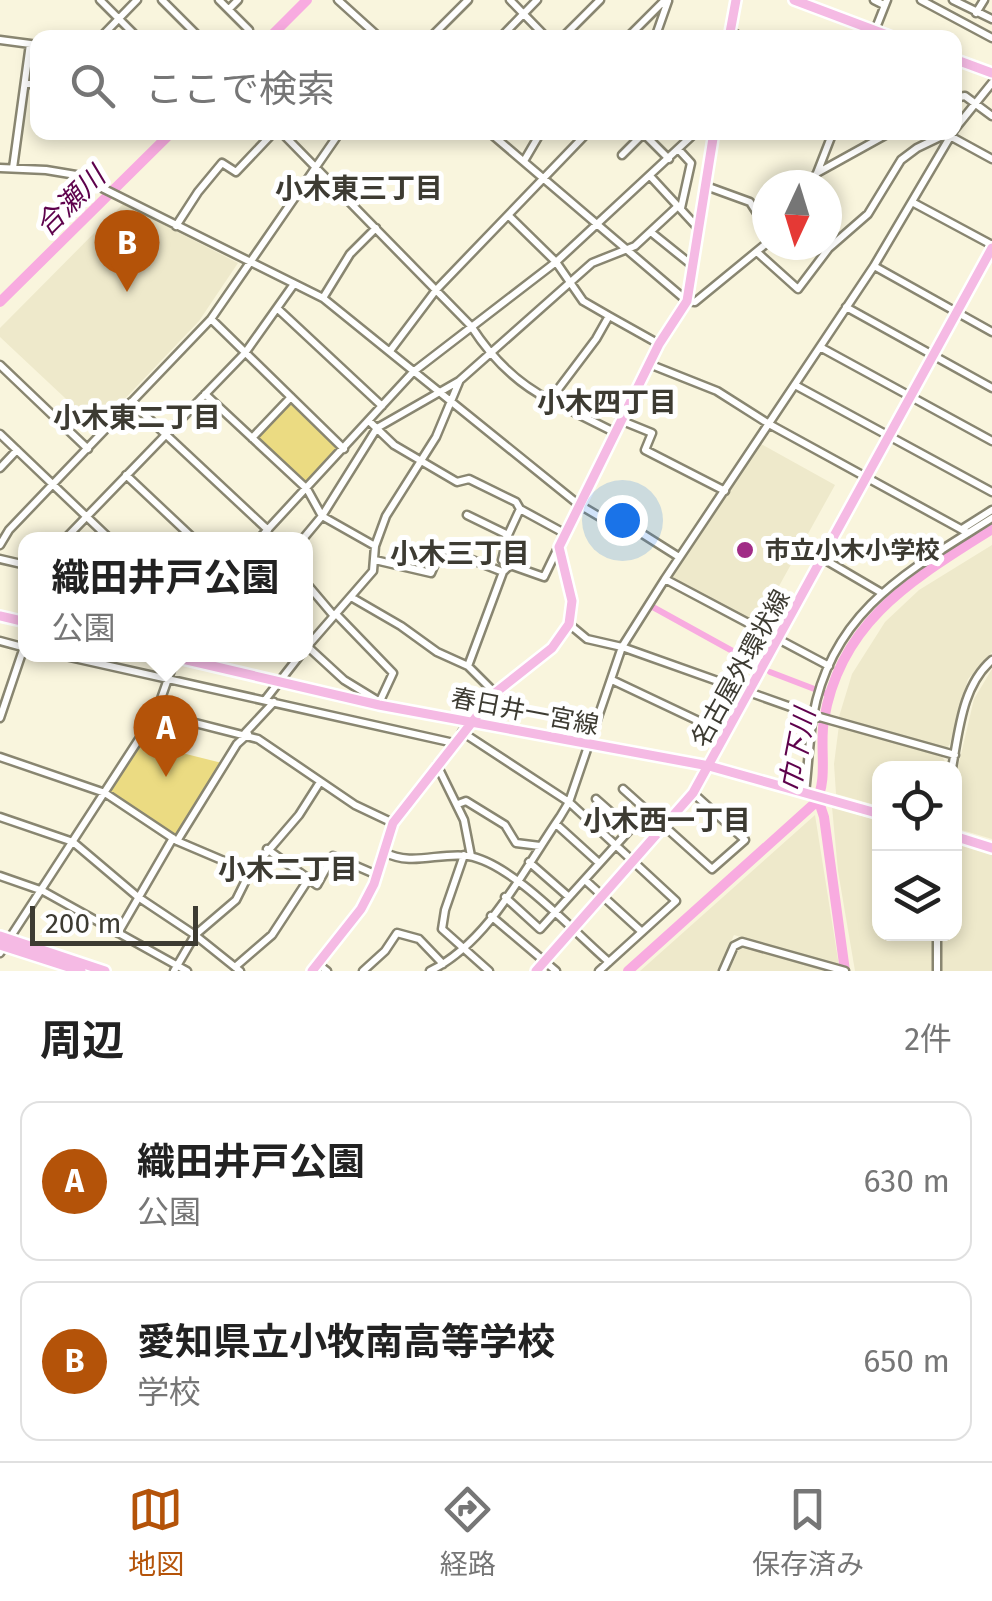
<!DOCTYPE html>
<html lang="ja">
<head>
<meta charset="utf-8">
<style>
  body { margin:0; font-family:"Fira Sans","Noto Sans JP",sans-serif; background:#f6f6f6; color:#222 }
  .controls { position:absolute; right:30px; bottom:30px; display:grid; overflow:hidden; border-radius:20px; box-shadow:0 5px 15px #0003 }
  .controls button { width:90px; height:90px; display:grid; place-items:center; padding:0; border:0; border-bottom:2px solid #e0e0e0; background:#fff; color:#222; font:50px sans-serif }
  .compass { position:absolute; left:752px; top:170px; width:90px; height:90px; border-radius:50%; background:#fff; box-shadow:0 5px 15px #0003; rotate:184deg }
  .scale { position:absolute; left:30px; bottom:25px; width:168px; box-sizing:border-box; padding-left:10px; border:5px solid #3d3b32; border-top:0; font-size:28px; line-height:35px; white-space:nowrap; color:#3d3b32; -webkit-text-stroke:8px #fff; paint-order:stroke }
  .you { position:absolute; left:622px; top:520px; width:35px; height:35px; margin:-25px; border:8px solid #fff; border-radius:50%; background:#1a73e8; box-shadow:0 0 0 15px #1a73e833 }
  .badge { display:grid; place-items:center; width:65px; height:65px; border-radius:50%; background:#b45309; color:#fff; font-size:32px; font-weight:700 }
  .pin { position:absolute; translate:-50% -82px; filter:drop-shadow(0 2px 5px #0008) }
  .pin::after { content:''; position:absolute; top:52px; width:35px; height:30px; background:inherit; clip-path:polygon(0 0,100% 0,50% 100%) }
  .popup { position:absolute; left:18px; top:532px; width:295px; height:130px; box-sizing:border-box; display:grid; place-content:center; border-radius:20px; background:#fff; filter:drop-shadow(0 2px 8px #0005); font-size:32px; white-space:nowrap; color:#767676 }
  .popup b { font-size:38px; color:#222 }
  .popup::after { content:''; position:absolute; left:50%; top:100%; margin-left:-20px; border:20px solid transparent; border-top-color:#fff }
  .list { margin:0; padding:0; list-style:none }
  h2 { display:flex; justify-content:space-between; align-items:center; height:130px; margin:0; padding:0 40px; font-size:42px }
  h2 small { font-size:32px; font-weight:400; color:#767676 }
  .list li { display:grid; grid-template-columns:65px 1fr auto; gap:30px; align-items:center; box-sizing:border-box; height:160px; margin:0 20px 20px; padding:0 20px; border:2px solid #e0e0e0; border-radius:20px }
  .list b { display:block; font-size:38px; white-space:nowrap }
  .list p { margin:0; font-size:32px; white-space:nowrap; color:#767676 }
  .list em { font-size:32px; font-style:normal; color:#767676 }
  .icon { flex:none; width:55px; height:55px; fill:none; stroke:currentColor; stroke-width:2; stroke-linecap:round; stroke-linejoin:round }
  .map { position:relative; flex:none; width:992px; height:971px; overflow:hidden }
  .search { position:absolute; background:#fff; box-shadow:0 5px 15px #0003; left:30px; right:30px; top:30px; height:110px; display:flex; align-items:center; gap:25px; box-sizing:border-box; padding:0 35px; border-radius:20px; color:#767676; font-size:38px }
  .sheet { height:490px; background:#fff }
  nav { display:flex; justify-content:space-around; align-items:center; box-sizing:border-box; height:140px; border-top:2px solid #e0e0e0; background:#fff; font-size:28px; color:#767676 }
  nav a { display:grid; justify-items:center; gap:5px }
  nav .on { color:#b45309 }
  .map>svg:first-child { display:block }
</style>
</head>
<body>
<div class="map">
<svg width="992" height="971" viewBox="0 0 992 971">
  <rect width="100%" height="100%" fill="#f9f5dd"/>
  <path fill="#eee9cb" d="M123 204 238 263 199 321 97 428 0 337V328Z
    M761 444 835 485 758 624 671 577Z
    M992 545V652L968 679 950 744 946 749 939 748 838 720 852 674 885 622 919 590Z
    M992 669V839L955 828 954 768H880L879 806 836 794 834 764 839 725 941 755 946 763 958 767 974 699Z
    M832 807 879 821 880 934H954L955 842 992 853V971H855L838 871Z
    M815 815 839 966 734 935 718 971H640Z
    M741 945H746L834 971H729Z"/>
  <path fill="#ebdb82" d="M290 402 340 449 306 484 257 437Z
    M157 716 177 722 171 747 174 751 222 763 176 837 109 792Z"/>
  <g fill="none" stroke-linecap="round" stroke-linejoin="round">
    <path stroke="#f8abe0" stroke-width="2.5" d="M527 150 535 136"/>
    <path stroke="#f8abe0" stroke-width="6" d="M649 609 651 606 756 664
      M770 672 830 695"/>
    <path stroke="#f8abe0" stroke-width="10" d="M269 38 307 0
      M0 302 172 132
      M818 799 824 817 845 971
      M628 971 815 803C829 781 819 746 824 720 840 620 915 578 992 529"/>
    <defs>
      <path id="minor" d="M100 0 138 38
        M162 0 200 38
        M219 0 249 30 241 38
        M338 0 380 38
        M510 0 547 38
        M874 0 884 5
        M921 0 992 38
        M953 0 992 19
        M229 9 238 0
        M976 13 984 0
        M731 31 742 38
        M100 38 137 0
        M430 38 468 0
        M500 38 537 0
        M562 38 600 0
        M627 38 665 0
        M655 38 668 1
        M761 38H769
        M872 38 887 0
        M0 40 38 45
        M25 84H38
        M954 98 965 96 992 116
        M954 130 992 83
        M281 132 471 326C491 357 516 383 550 400L596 339 609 316 659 344
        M489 132 687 301 695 302 767 243
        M642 132 669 159
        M679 150 691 163 681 208
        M622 155 645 132
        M524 161 541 132
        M0 168 46 170 76 175 323 298 578 504 600 517 622 521 679 557
        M13 168 30 44
        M817 173 891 132
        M651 177 698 228
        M809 185 817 173 833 132
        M706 186 750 202 757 213 767 217
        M912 202 992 245
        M509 216 556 262 583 301 609 316
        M176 226 198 192 222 163 236 172 274 132
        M652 233 693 266
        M758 253 798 289 829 248 868 214 901 160 917 148 942 136H950L992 159
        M874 266 992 332
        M323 298 350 254 376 228
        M846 307 992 388
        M278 309 382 406
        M211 319 344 449
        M820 347 992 441
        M390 351 436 290 588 132
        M649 364 717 391 769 424 968 533
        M0 365 88 449
        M795 385 992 492
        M205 394 307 489 322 516 375 546
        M550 400 614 432
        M131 402 268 530
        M620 420 652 433 645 450 725 491
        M369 421 394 445 457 482 469 479 516 502 520 509 564 533
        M0 434 111 540
        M252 438 291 397
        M0 468 17 450
        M126 475 195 540
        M467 515 508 535
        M962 529 992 510
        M64 540 245 353 294 284
        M258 540 413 372 556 262 696 132
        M302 540 322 516 377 428 459 381 592 263 635 246 678 206
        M0 545 9 530 211 319 340 132
        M803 547 880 592
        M0 559 26 565
        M375 560 431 573 442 548 503 572 468 666
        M510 565 544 577 558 548
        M503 572 510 565 502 560 508 535 520 509
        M665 579 874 266 953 132
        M306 583 334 616
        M351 597 401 626 437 652 468 666 495 693
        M336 614 393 673 380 701
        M569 624 587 639 622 647 665 579 829 666
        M0 641 26 648
        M307 646 344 680 380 702
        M306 648 373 571 375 546 386 516 436 437 459 382
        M56 654 454 743
        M612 680 726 734
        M265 700 301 654
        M156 713 258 739 355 805 393 823
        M0 718 24 647
        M462 732 569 802 676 901 599 971
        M245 733 274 702
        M0 757 105 793 177 841 250 872
        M437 765 464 820 471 856
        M952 768C959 731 962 686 992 660
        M623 789 712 869 745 840 693 793
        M805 793C808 768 809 741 813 716 832 610 910 570 992 518
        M596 799 630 829
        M458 804 466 801 505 825 516 843 540 846
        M0 817 73 842 138 897 195 935 240 971
        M556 824 599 863
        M177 841 237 744 248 734
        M267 849 317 885 333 856 377 875
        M384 852C412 867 438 852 468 856 511 862 575 933 609 962
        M464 855 445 910 442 929 489 971
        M529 862 569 897
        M0 876 43 891 187 971
        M585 880 642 932
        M505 897 540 929 644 814
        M491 916 556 971
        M118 933 173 838
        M0 953 156 713 176 656
        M318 964 327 971
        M235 967 272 935 308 880
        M174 971 195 935 236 900 250 872 299 815 320 782
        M363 971 385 951 397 933 419 939 443 964
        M430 971C489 942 524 869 560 817L569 802 622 647 816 716 955 755
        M723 971 734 946 742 942 845 971
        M937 971V934"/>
      <path id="major" d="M794 0 895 38
        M729 38 736 0
        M954 59 992 73
        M0 616 26 622
        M161 654 379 705 709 766 880 814
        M954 836 992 848
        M0 936 105 971
        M0 945 81 971
        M312 971 361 909 374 884 393 823 495 693 552 648 569 624 572 601 559 547 659 344 687 301 714 132
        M536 971 693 793 992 248"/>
    </defs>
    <use href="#minor" stroke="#898671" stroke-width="11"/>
    <use href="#major" stroke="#fff" stroke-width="14"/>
    <use href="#minor" stroke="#fff" stroke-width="6"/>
    <use href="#major" stroke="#f5bae4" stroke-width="9"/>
  </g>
  <circle fill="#a12c86" stroke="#fff" stroke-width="4" cx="745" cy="550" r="10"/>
  <g text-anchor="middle" stroke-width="10" stroke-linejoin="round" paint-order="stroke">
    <g font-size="25" font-weight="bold" fill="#3d3b32" stroke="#fff" text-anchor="start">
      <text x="765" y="559">市立小木小学校</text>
    </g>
    <g font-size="25" fill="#3d3b32" stroke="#fff">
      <text transform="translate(740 668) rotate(-61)" y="9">名古屋外環状線</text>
      <text transform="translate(525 711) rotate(11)" y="9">春日井一宮線</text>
    </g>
    <g font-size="28" font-weight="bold" fill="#3d3b32" stroke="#fff">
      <text x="359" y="198">小木東三丁目</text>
      <text x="607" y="412">小木四丁目</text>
      <text x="137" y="427">小木東二丁目</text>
      <text x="460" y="563">小木三丁目</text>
      <text x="667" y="830">小木西一丁目</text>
      <text x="288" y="879">小木二丁目</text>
    </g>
    <g font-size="28" font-style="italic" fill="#5e024c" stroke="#fff">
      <text transform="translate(70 201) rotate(-45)" y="10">合瀬川</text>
      <text transform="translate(797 750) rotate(-79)" y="10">巾下川</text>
    </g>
  </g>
</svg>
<div class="controls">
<button><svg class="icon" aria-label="locate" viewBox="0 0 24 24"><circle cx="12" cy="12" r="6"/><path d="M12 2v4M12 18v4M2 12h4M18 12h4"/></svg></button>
<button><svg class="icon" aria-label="layers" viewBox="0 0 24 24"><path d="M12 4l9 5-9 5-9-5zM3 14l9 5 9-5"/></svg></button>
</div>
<svg class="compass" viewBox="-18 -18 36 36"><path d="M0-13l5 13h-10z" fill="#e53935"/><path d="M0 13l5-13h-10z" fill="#767676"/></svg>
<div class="scale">200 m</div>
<div class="you"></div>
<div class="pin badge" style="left:166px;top:777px">A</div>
<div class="popup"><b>織田井戸公園</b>公園</div>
<div class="pin badge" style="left:127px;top:292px">B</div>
<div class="search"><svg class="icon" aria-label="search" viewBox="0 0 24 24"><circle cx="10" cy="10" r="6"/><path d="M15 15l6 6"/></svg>ここで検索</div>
</div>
<section class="sheet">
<h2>周辺<small>2件</small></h2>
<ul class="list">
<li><span class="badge">A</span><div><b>織田井戸公園</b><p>公園</p></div><em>630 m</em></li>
<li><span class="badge">B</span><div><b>愛知県立小牧南高等学校</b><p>学校</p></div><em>650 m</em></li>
</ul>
</section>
<nav>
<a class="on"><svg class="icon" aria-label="map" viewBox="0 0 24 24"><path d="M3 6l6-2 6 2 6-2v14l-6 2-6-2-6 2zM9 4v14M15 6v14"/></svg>地図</a>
<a><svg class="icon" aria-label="directions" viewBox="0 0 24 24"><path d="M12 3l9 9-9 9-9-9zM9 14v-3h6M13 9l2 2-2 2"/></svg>経路</a>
<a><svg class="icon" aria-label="saved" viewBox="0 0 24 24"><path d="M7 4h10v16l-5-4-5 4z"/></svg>保存済み</a>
</nav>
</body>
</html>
